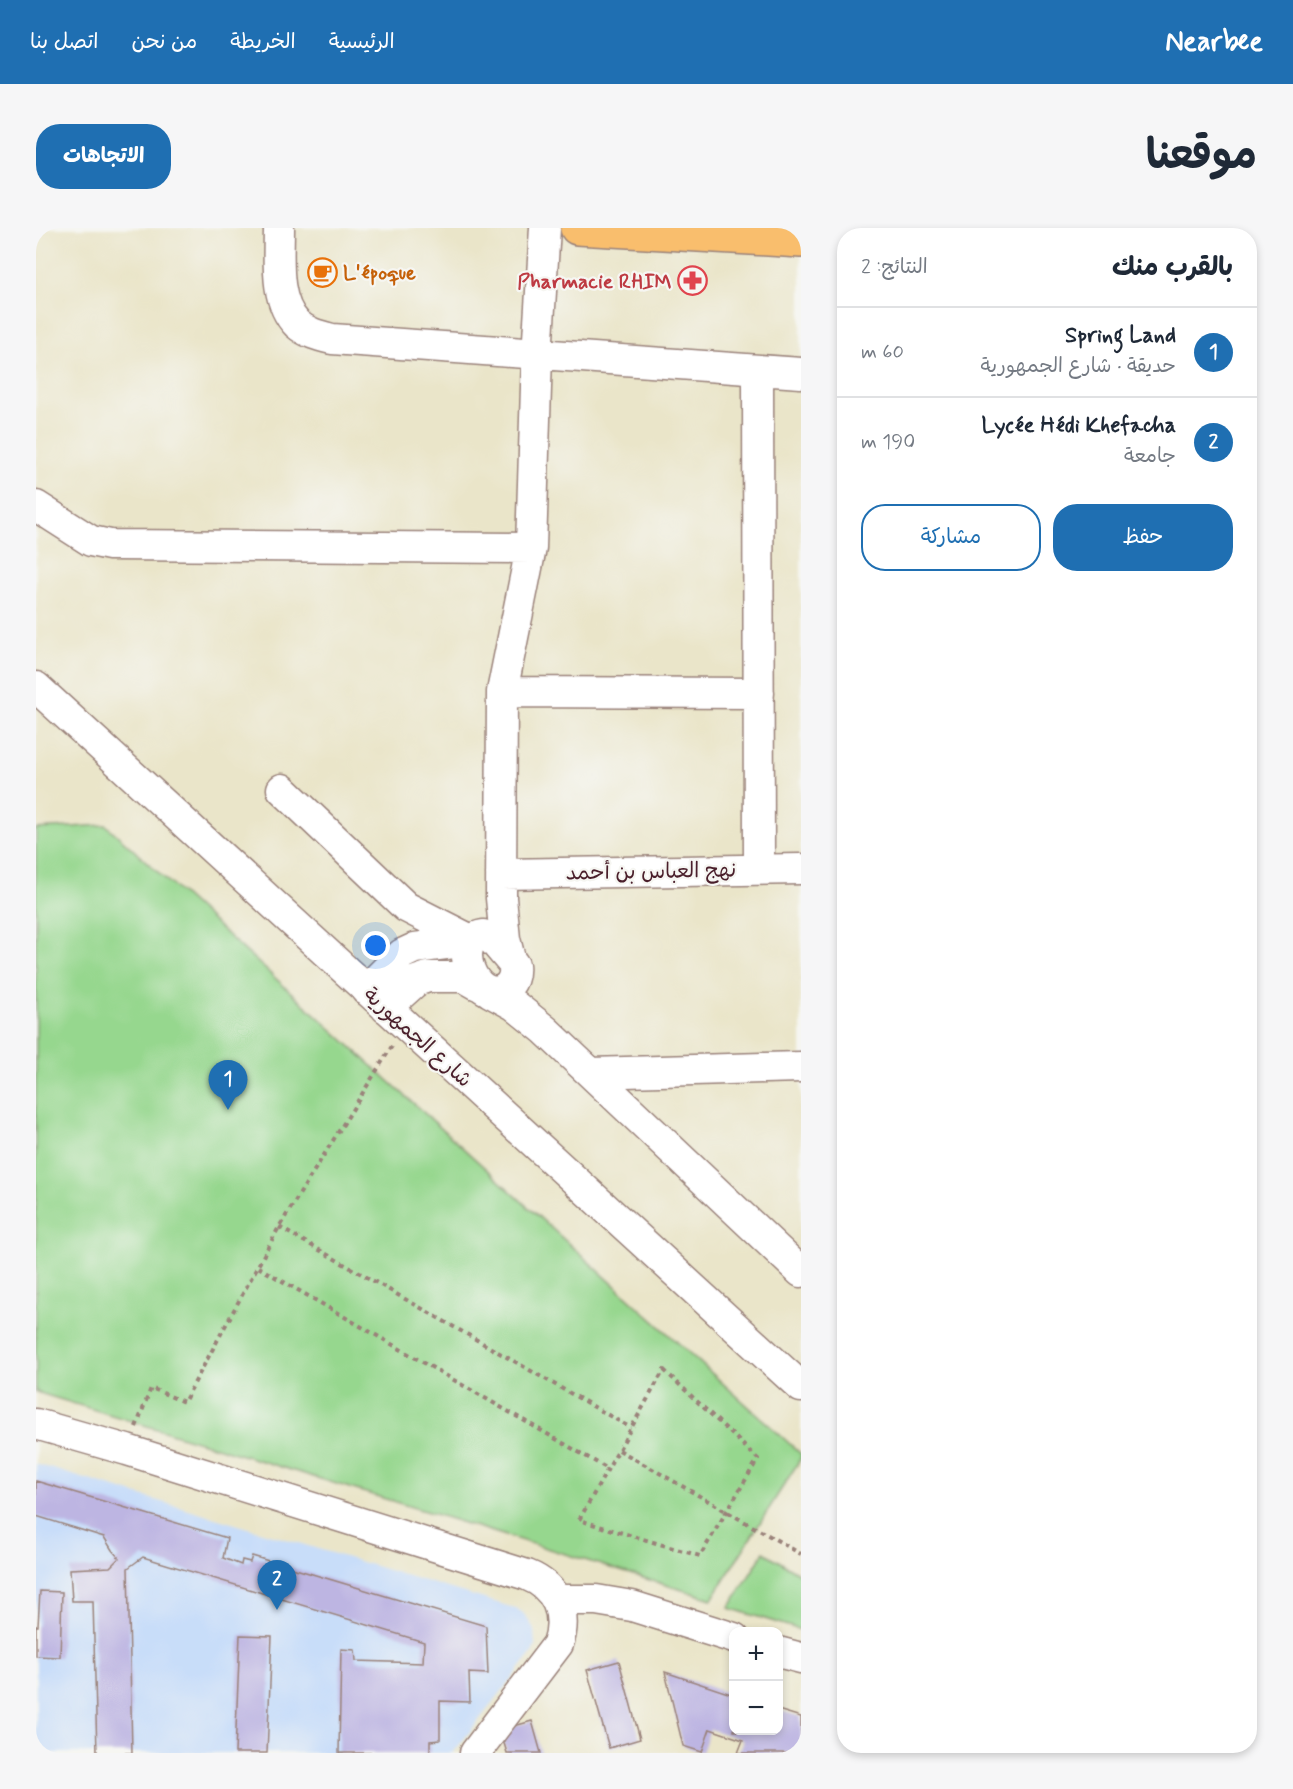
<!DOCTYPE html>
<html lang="ar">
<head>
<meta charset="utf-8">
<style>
  body { margin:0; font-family:Mynerve,"Playpen Sans Arabic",sans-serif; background:#f6f6f7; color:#1f2937; direction:rtl }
  .controls { position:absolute; right:18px; bottom:18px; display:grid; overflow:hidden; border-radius:12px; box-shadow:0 3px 9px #0003 }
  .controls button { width:54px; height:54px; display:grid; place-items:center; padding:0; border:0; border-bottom:2px solid #e0e1e3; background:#fff; color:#1f2937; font:30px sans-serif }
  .you { position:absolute; left:340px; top:718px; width:21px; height:21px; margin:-15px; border:4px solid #fff; border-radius:50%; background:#1a73e8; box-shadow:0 0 0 9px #1a73e833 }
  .badge { display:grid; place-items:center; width:39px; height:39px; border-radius:50%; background:#1f6fb2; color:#fff; font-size:20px; font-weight:700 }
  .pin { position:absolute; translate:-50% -50px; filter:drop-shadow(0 2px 3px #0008) }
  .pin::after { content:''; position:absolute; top:32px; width:21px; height:18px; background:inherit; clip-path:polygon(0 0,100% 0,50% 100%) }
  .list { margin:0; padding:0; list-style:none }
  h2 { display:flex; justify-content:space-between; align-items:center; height:78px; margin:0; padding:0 24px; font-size:26px }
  h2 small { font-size:20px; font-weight:400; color:#747a83 }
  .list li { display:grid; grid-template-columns:39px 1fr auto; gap:18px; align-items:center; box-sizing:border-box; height:90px; padding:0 24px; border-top:2px solid #e0e1e3 }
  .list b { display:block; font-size:22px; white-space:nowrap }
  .list p { margin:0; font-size:20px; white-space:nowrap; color:#747a83 }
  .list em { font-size:20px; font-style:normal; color:#747a83 }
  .actions { display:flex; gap:12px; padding:18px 24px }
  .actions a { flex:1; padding:14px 0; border:2px solid #1f6fb2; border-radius:24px; text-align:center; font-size:21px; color:#1f6fb2 }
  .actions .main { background:#1f6fb2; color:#fff }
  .map { position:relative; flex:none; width:765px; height:1525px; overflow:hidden; direction:ltr; border-radius:24px }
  header { display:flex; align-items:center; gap:36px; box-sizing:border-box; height:84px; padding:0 30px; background:#1f6fb2; color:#fff }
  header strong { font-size:28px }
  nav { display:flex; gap:33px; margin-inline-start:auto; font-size:21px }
  .intro { display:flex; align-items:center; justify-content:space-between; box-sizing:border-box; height:144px; padding:0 36px }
  h1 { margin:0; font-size:42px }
  .button { padding:15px 27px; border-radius:24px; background:#1f6fb2; color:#fff; font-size:21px; font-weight:700 }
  main { display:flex; gap:36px; padding:0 36px }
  aside { flex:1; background:#fff; border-radius:24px; box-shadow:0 3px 9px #0003 }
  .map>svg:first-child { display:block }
</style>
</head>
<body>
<header>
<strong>Nearbee</strong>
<nav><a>الرئيسية</a><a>الخريطة</a><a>من نحن</a><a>اتصل بنا</a></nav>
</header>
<div class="intro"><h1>موقعنا</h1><a class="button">الاتجاهات</a></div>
<main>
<aside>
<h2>بالقرب منك<small>النتائج: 2</small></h2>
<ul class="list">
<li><span class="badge">1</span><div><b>Spring Land</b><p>حديقة · شارع الجمهورية</p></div><em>60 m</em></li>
<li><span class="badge">2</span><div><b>Lycée Hédi Khefacha</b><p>جامعة</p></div><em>190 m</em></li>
</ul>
<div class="actions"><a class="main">حفظ</a><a>مشاركة</a></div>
</aside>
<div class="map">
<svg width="765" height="1525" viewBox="0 0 765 1525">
  <rect width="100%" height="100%" fill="#f6f6f2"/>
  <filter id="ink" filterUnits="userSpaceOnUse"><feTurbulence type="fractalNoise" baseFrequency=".0167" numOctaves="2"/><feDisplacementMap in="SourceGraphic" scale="12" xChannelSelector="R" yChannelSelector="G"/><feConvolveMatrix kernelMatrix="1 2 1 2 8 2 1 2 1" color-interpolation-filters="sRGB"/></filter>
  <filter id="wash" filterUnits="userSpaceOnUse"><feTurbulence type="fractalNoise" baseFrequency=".008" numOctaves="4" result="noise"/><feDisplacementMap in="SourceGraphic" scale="24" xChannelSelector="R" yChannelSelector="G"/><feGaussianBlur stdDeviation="1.35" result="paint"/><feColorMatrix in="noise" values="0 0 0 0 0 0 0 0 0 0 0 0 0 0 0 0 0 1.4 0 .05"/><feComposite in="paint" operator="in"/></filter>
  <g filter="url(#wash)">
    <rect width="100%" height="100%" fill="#eae5c9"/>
    <path fill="#c8ddf9" d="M0 1236 478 1380 486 1384 492 1391 498 1402 499 1418 496 1425 417 1525H0Z"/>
    <path fill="#96d78e" stroke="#707b5c" stroke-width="1.5" d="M70 597 765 1226V1230L676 1371 0 1164V601Z
      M728 1324 765 1347V1402L693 1380Z"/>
    <g id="blocks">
      <path fill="#bdb5e2" d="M0 1253 191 1310 187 1330 205 1337 206 1332 214 1334 216 1328 450 1398 452 1446 433 1445 434 1474 404 1473V1512L394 1513V1525H303L305 1421 319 1422 320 1433 387 1435 388 1414 107 1329 92 1340 96 1525H61L57 1373H36L34 1341 74 1339 83 1330 76 1322 68 1309 0 1288Z
        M4 1363 26 1364 24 1429 0 1428V1398H2Z
        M204 1407 236 1408 231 1525H199Z
        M583 1433 604 1511 573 1520 551 1442Z
        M629 1444 698 1467V1503H742V1482L765 1489V1525H702L707 1512 674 1501 666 1524 647 1518Z
        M496 1493 505 1525H471L464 1502Z"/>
    </g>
  </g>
  <g filter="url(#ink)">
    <use href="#blocks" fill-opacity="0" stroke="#9a827a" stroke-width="1.5"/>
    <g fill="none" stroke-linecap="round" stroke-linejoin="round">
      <defs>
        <path id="minor" d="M243 0C243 30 238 73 261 96 271 105 284 108 296 111L765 145
          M722 143 723 641
          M0 278 55 313 74 317 495 320
          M0 459 765 1159
          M466 464 723 465
          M246 561 370 679 435 712
          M465 646 765 641
          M447 707 456 711 478 737C479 746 477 756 468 761 438 777 414 712 447 707Z
          M474 731 469 711 465 670 466 464 495 320 501 127 509 0
          M330 762 366 726 379 720 433 713
          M454 764 478 777 509 802 765 1044
          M350 780 380 753 392 749H428L442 757
          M555 845 765 839
          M0 1196 91 1222 491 1347C521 1359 532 1386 522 1416L439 1525
          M521 1372H560L596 1378 698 1410
          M742 1424 765 1430"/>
        <path id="major" d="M541 0 765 13"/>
      </defs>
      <use href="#minor" stroke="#9a827a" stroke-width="33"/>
      <use href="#major" stroke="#9a827a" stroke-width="36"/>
      <path stroke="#9a827a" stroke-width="4" stroke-dasharray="4.5 4.5" stroke-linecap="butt" d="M243 999 595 1200
        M222 1039 572 1241
        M628 1142 722 1231 664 1328 543 1292Z
        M100 1199 115 1160 148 1174 243 999 356 818
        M583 1222 765 1326"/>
      <use href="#minor" stroke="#fff" stroke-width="30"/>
      <use href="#major" stroke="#f9be6d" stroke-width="33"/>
    </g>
  </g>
  <defs>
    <symbol id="cafe-ring" viewBox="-11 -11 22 22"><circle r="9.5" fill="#f6f6f2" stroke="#e8710a" stroke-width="1.5"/><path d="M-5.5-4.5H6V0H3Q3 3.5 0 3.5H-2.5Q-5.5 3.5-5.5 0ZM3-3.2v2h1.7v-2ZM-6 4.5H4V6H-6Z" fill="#e8710a"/></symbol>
    <symbol id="pharmacy-ring" viewBox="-11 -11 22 22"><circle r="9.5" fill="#f6f6f2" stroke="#e0444e" stroke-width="1.5"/><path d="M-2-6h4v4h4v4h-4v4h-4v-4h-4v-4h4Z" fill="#e0444e"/></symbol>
  </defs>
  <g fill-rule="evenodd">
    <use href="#cafe-ring" x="270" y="28" width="33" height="33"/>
    <use href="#pharmacy-ring" x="640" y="36" width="33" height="33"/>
  </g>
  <g text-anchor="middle" stroke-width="4.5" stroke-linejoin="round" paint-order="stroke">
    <g font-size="21" font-weight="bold" fill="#c56008" stroke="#f6f6f2" text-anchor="start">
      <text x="307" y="51">L'époque</text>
    </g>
    <g font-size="21" font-weight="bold" fill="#be3a42" stroke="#f6f6f2" text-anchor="end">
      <text x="636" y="60">Pharmacie RHIM</text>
    </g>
    <g font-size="21" fill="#4a1f2b" stroke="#f6f6f2">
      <text transform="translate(615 643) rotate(-1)" y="7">نهج العباس بن أحمد</text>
      <text transform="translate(382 809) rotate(42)" y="7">شارع الجمهورية</text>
    </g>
  </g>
</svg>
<div class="controls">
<button>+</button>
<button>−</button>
</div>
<div class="you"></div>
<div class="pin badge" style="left:192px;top:882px">1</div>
<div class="pin badge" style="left:241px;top:1382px">2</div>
</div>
</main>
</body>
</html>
